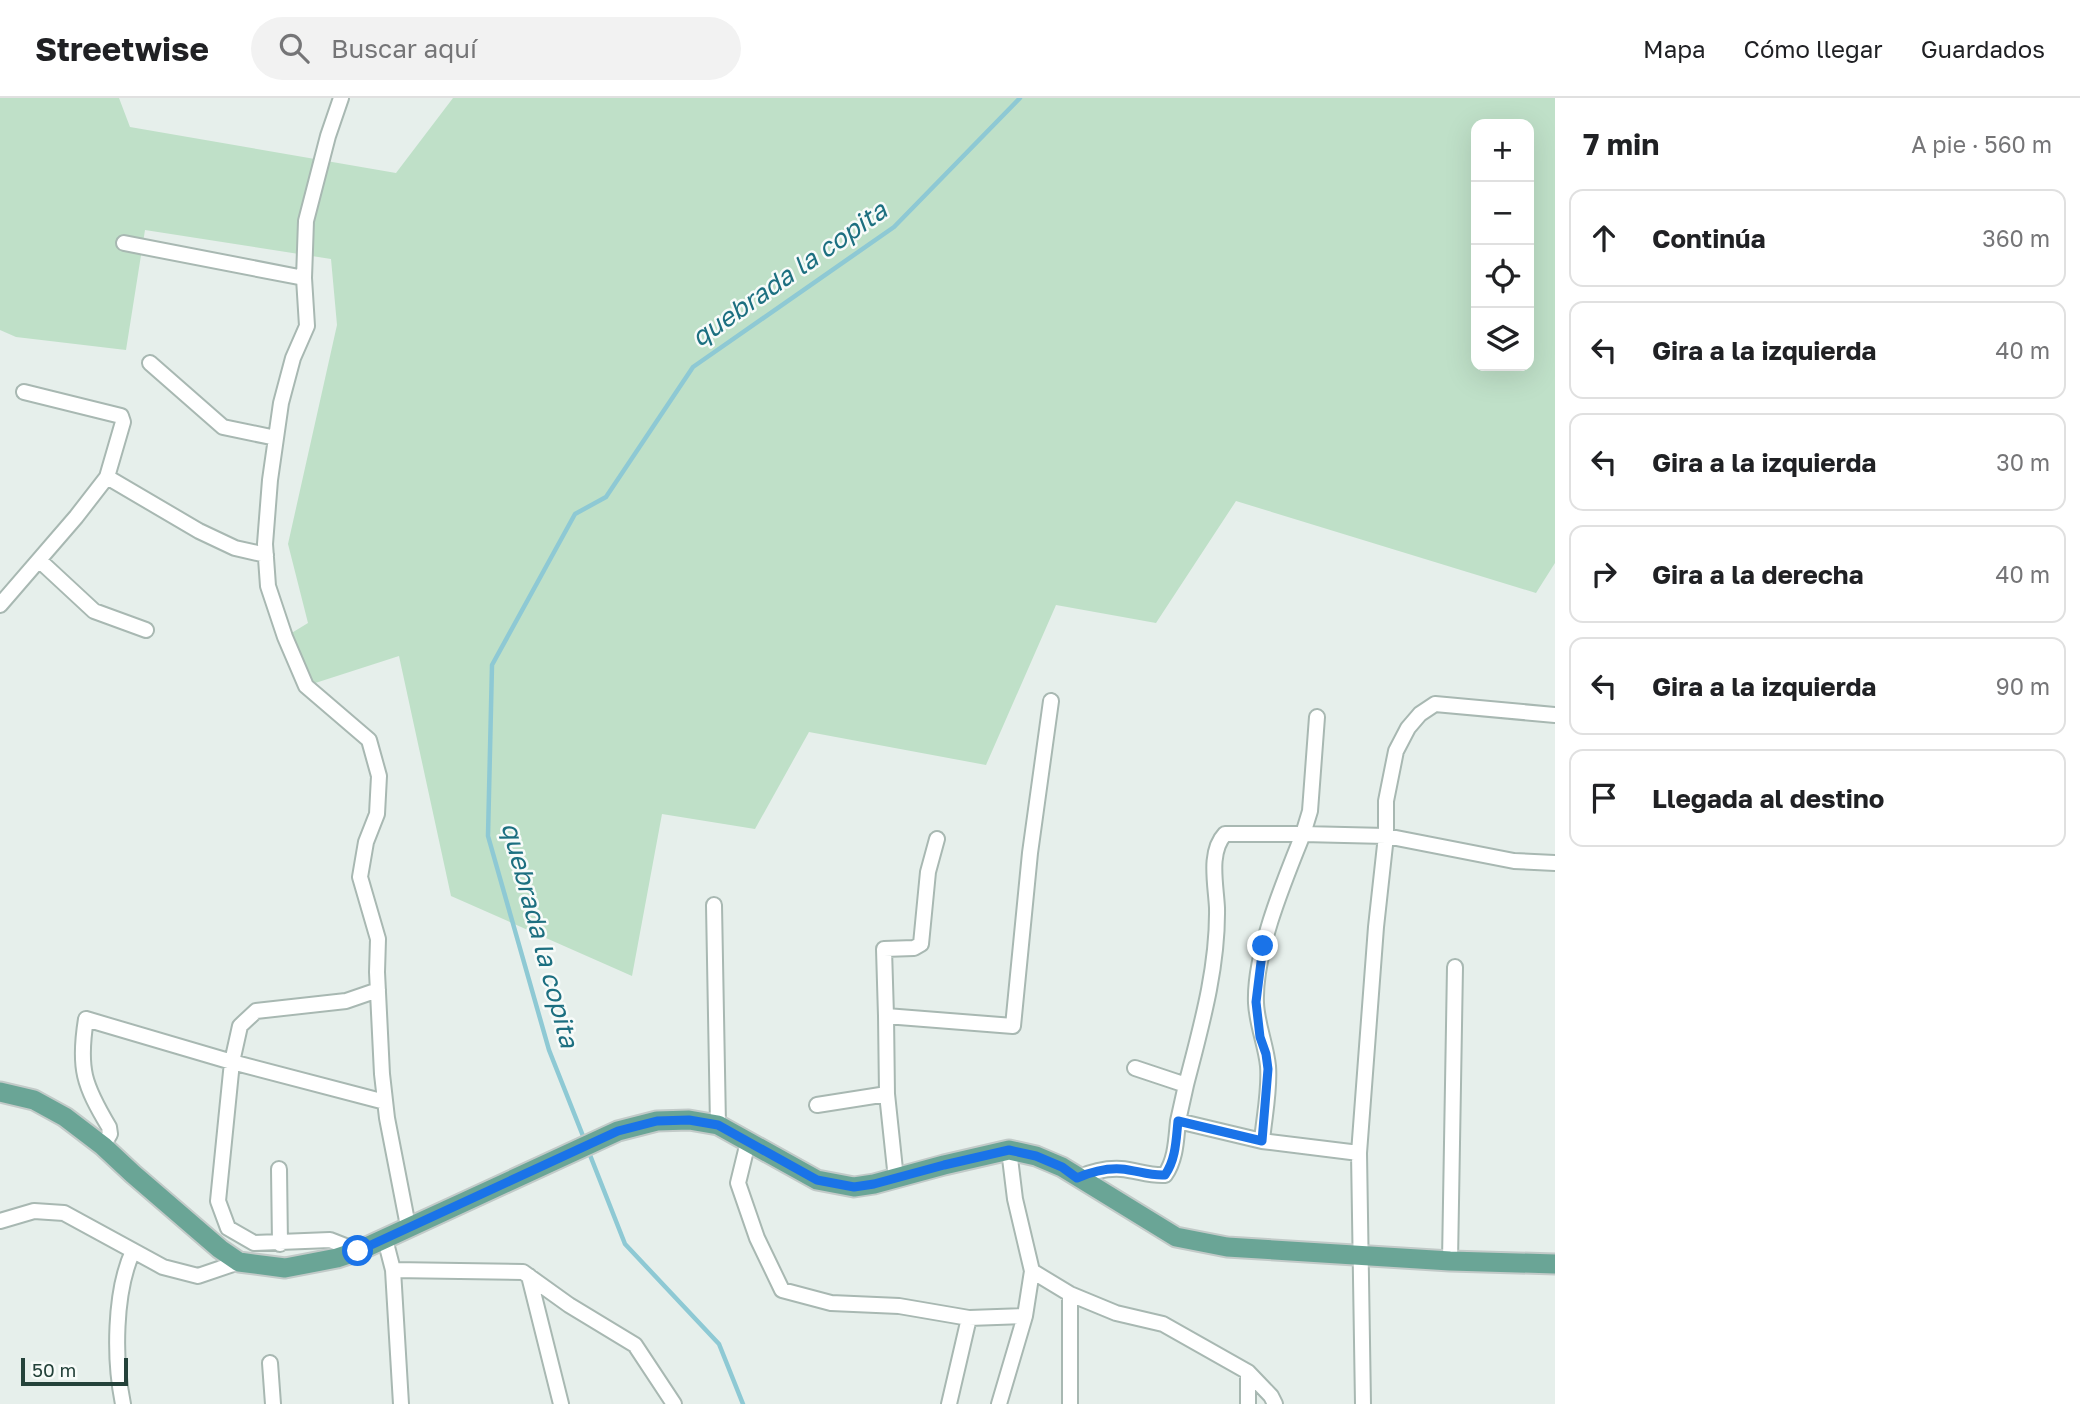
<!DOCTYPE html>
<html lang="es">
<head>
<meta charset="utf-8">
<style>
  body { margin:0; font-family:"Golos Text",sans-serif; background:#f2f2f2; color:#202124 }
  .controls { position:absolute; right:21px; top:21px; display:grid; overflow:hidden; border-radius:14px; box-shadow:0 7px 28px #0002 }
  .controls button { width:63px; height:63px; display:grid; place-items:center; padding:0; border:0; border-bottom:2px solid #e0e0e0; background:#fff; color:#202124; font:35px sans-serif }
  .scale { position:absolute; left:21px; bottom:18px; width:107px; box-sizing:border-box; padding-left:7px; border:4px solid #24423a; border-top:0; font-size:19px; line-height:24px; white-space:nowrap; color:#24423a; -webkit-text-stroke:5px #f7fbf9; paint-order:stroke }
  .stop { position:absolute; width:21px; height:21px; margin:-16px; border:5px solid #1a73e8; border-radius:50%; background:#fff }
  .stop.end { background:#1a73e8; border-color:#fff; box-shadow:0 2px 7px #0008 }
  .list { margin:0; padding:0; list-style:none }
  h2 { display:flex; justify-content:space-between; align-items:center; height:91px; margin:0; padding:0 28px; font-size:30px }
  h2 small { font-size:23px; font-weight:400; color:#757577 }
  .list li { display:grid; grid-template-columns:46px 1fr auto; gap:21px; align-items:center; box-sizing:border-box; height:98px; margin:0 14px 14px; padding:0 14px; border:2px solid #e0e0e0; border-radius:14px }
  .list b { display:block; font-size:26px; white-space:nowrap }
  .list em { font-size:23px; font-style:normal; color:#757577 }
  .icon { flex:none; width:38px; height:38px; fill:none; stroke:currentColor; stroke-width:2; stroke-linecap:round; stroke-linejoin:round }
  .map { position:relative; flex:none; width:1555px; height:1306px; overflow:hidden }
  header { display:flex; align-items:center; gap:42px; box-sizing:border-box; height:98px; padding:0 35px; background:#fff; border-bottom:2px solid #e0e0e0 }
  header strong { font-size:33px }
  nav { display:flex; gap:38px; margin-inline-start:auto; font-size:24px }
  .search { width:490px; height:63px; background:#f2f2f2; display:flex; align-items:center; gap:18px; box-sizing:border-box; padding:0 24px; border-radius:38px; color:#757577; font-size:26px }
  main { display:flex }
  aside { flex:1; background:#fff }
  .map>svg:first-child { display:block }
</style>
</head>
<body>
<header>
<strong>Streetwise</strong>
<div class="search"><svg class="icon" aria-label="search" viewBox="0 0 24 24"><circle cx="10" cy="10" r="6"/><path d="M15 15l6 6"/></svg>Buscar aquí</div>
<nav><a>Mapa</a><a>Cómo llegar</a><a>Guardados</a></nav>
</header>
<main>
<div class="map">
<svg width="1555" height="1306" viewBox="0 0 1555 1306">
  <rect width="100%" height="100%" fill="#e6efeb"/>
  <path fill="#bfe0c8" fill-rule="evenodd" d="M0 0H119L130 29 396 75 453 0H1555V465L1536 495 1236 403 1156 525 1056 507 986 667 809 634 755 731 662 716 632 878 451 798 399 558 306 588 285 539 308 525 288 446 337 227 331 161 145 132 126 252 16 239 0 232ZM1476 26H1529V268H1476Z"/>
  <g fill="none" stroke-linecap="round" stroke-linejoin="round">
    <path stroke="#8ec9d4" stroke-width="4.5" d="M585 1043 549 952 488 738 492 567 575 416 606 399 693 269 894 129 1020 0
      M588 1052 625 1146 719 1246 743 1306"/>
    <defs>
      <path id="minor" d="M341 0 328 38 306 123 304 180 307 228 293 260 281 305 270 382 265 446 268 488 285 539 306 588 369 642 379 678 377 716 366 744 360 779 378 841 377 874 382 976 387 1020 408 1128
        M124 145 304 180
        M150 265 223 329 276 340
        M24 294 121 318 123 324 107 379
        M39 462 94 513 146 532
        M0 507 76 419 107 379 199 433 235 450 266 457
        M714 807 718 1027
        M886 918 884 851 914 850 921 846 928 774 937 741
        M1135 970 1186 987 1178 1023 1262 1043 1359 1055
        M1186 987C1201 929 1218 870 1217 810 1216 787 1208 754 1225 736H1303L1310 713 1317 619
        M817 1007 887 996
        M1262 1043C1264 1019 1270 993 1268 968 1266 947 1257 927 1256 905 1254 855 1284 783 1303 736L1386 738 1514 763 1555 765
        M748 1044 738 1085 757 1140 782 1192 831 1205 899 1208 969 1220 1025 1218
        M103 1048 110 1036 109 1029C84 987 78 971 86 921L232 964 385 1004
        M1009 1052 1015 1101 1032 1173 1070 1196 1116 1215 1163 1226 1248 1274 1271 1298 1275 1306
        M279 1071 280 1146
        M1077 1080C1091 1074 1105 1070 1121 1071 1136 1072 1149 1078 1165 1077 1176 1061 1176 1042 1178 1023
        M896 1081 887 996 886 918 1013 928 1030 755 1051 603
        M0 1123 34 1113 64 1115 163 1169 198 1178 239 1164
        M385 1141 393 1172 401 1306
        M358 1153 330 1142 254 1145 228 1130 218 1103 232 964 240 928 256 913 346 903 378 892
        M1450 1163 1455 869
        M393 1172 523 1174 569 1207 635 1247 674 1306
        M529 1178 561 1306
        M1070 1196V1306
        M270 1265 273 1306
        M123 1306C114 1262 114 1194 133 1153
        M949 1306 969 1220
        M999 1306 1025 1218 1032 1173
        M1248 1306V1274
        M1363 1306 1359 1055 1376 829 1386 738V703L1396 653 1408 630 1420 616 1435 606 1555 617"/>
      <path id="major" d="M0 994 34 1002 65 1019 103 1048 133 1076 220 1151 239 1164 285 1170 337 1160 358 1153 618 1033 657 1023 689 1022 718 1027 817 1082 854 1089 874 1086 944 1067 1009 1052 1036 1058 1062 1069 1176 1139 1227 1149 1450 1163 1555 1166"/>
    </defs>
    <use href="#minor" stroke="#a8b8b2" stroke-width="18"/>
    <use href="#major" stroke="#c2cac8" stroke-width="23"/>
    <use href="#minor" stroke="#fff" stroke-width="14"/>
    <use href="#major" stroke="#6aa596" stroke-width="19"/>
  </g>
  <g fill="none" stroke-linecap="round" stroke-linejoin="round">
    <path stroke="#1a73e8" stroke-width="9" d="M358 1153 618 1033 657 1023 689 1022 718 1027 817 1082 854 1089 874 1086 944 1067 1009 1052 1036 1058 1062 1069 1077 1080C1091 1074 1105 1070 1121 1071 1136 1072 1149 1078 1165 1077 1176 1061 1176 1042 1178 1023L1262 1043 1268 971 1266 956 1260 939 1256 904 1263 848"/>
  </g>
  <g text-anchor="middle" stroke-width="5" stroke-linejoin="round" paint-order="stroke">
    <g font-size="26" font-style="italic" fill="#1c6f80" stroke="#f7fbf9">
      <text transform="translate(789 176) rotate(-35)" y="9">quebrada la copita</text>
      <text transform="translate(540 837) rotate(75)" y="9">quebrada la copita</text>
    </g>
  </g>
</svg>
<div class="controls">
<button>+</button>
<button>−</button>
<button><svg class="icon" aria-label="locate" viewBox="0 0 24 24"><circle cx="12" cy="12" r="6"/><path d="M12 2v4M12 18v4M2 12h4M18 12h4"/></svg></button>
<button><svg class="icon" aria-label="layers" viewBox="0 0 24 24"><path d="M12 4l9 5-9 5-9-5zM3 14l9 5 9-5"/></svg></button>
</div>
<div class="scale">50 m</div>
<div class="stop" style="left:358px;top:1153px"></div>
<div class="stop end" style="left:1263px;top:848px"></div>
</div>
<aside>
<h2>7 min<small>A pie · 560 m</small></h2>
<ul class="list">
<li><svg class="icon" aria-label="ahead" viewBox="0 0 24 24"><path d="M12 20V5M6 11l6-6 6 6"/></svg><div><b>Continúa</b></div><em>360 m</em></li>
<li><svg class="icon" aria-label="left" viewBox="0 0 24 24"><path d="M17 20v-9H6M10 6l-5 5 5 5"/></svg><div><b>Gira a la izquierda</b></div><em>40 m</em></li>
<li><svg class="icon" aria-label="left" viewBox="0 0 24 24"><path d="M17 20v-9H6M10 6l-5 5 5 5"/></svg><div><b>Gira a la izquierda</b></div><em>30 m</em></li>
<li><svg class="icon" aria-label="right" viewBox="0 0 24 24"><path d="M7 20v-9h11M14 6l5 5-5 5"/></svg><div><b>Gira a la derecha</b></div><em>40 m</em></li>
<li><svg class="icon" aria-label="left" viewBox="0 0 24 24"><path d="M17 20v-9H6M10 6l-5 5 5 5"/></svg><div><b>Gira a la izquierda</b></div><em>90 m</em></li>
<li><svg class="icon" aria-label="arrive" viewBox="0 0 24 24"><path d="M6 21V4h12l-3 4 3 4H6"/></svg><div><b>Llegada al destino</b></div></li>
</ul>
</aside>
</main>
</body>
</html>
